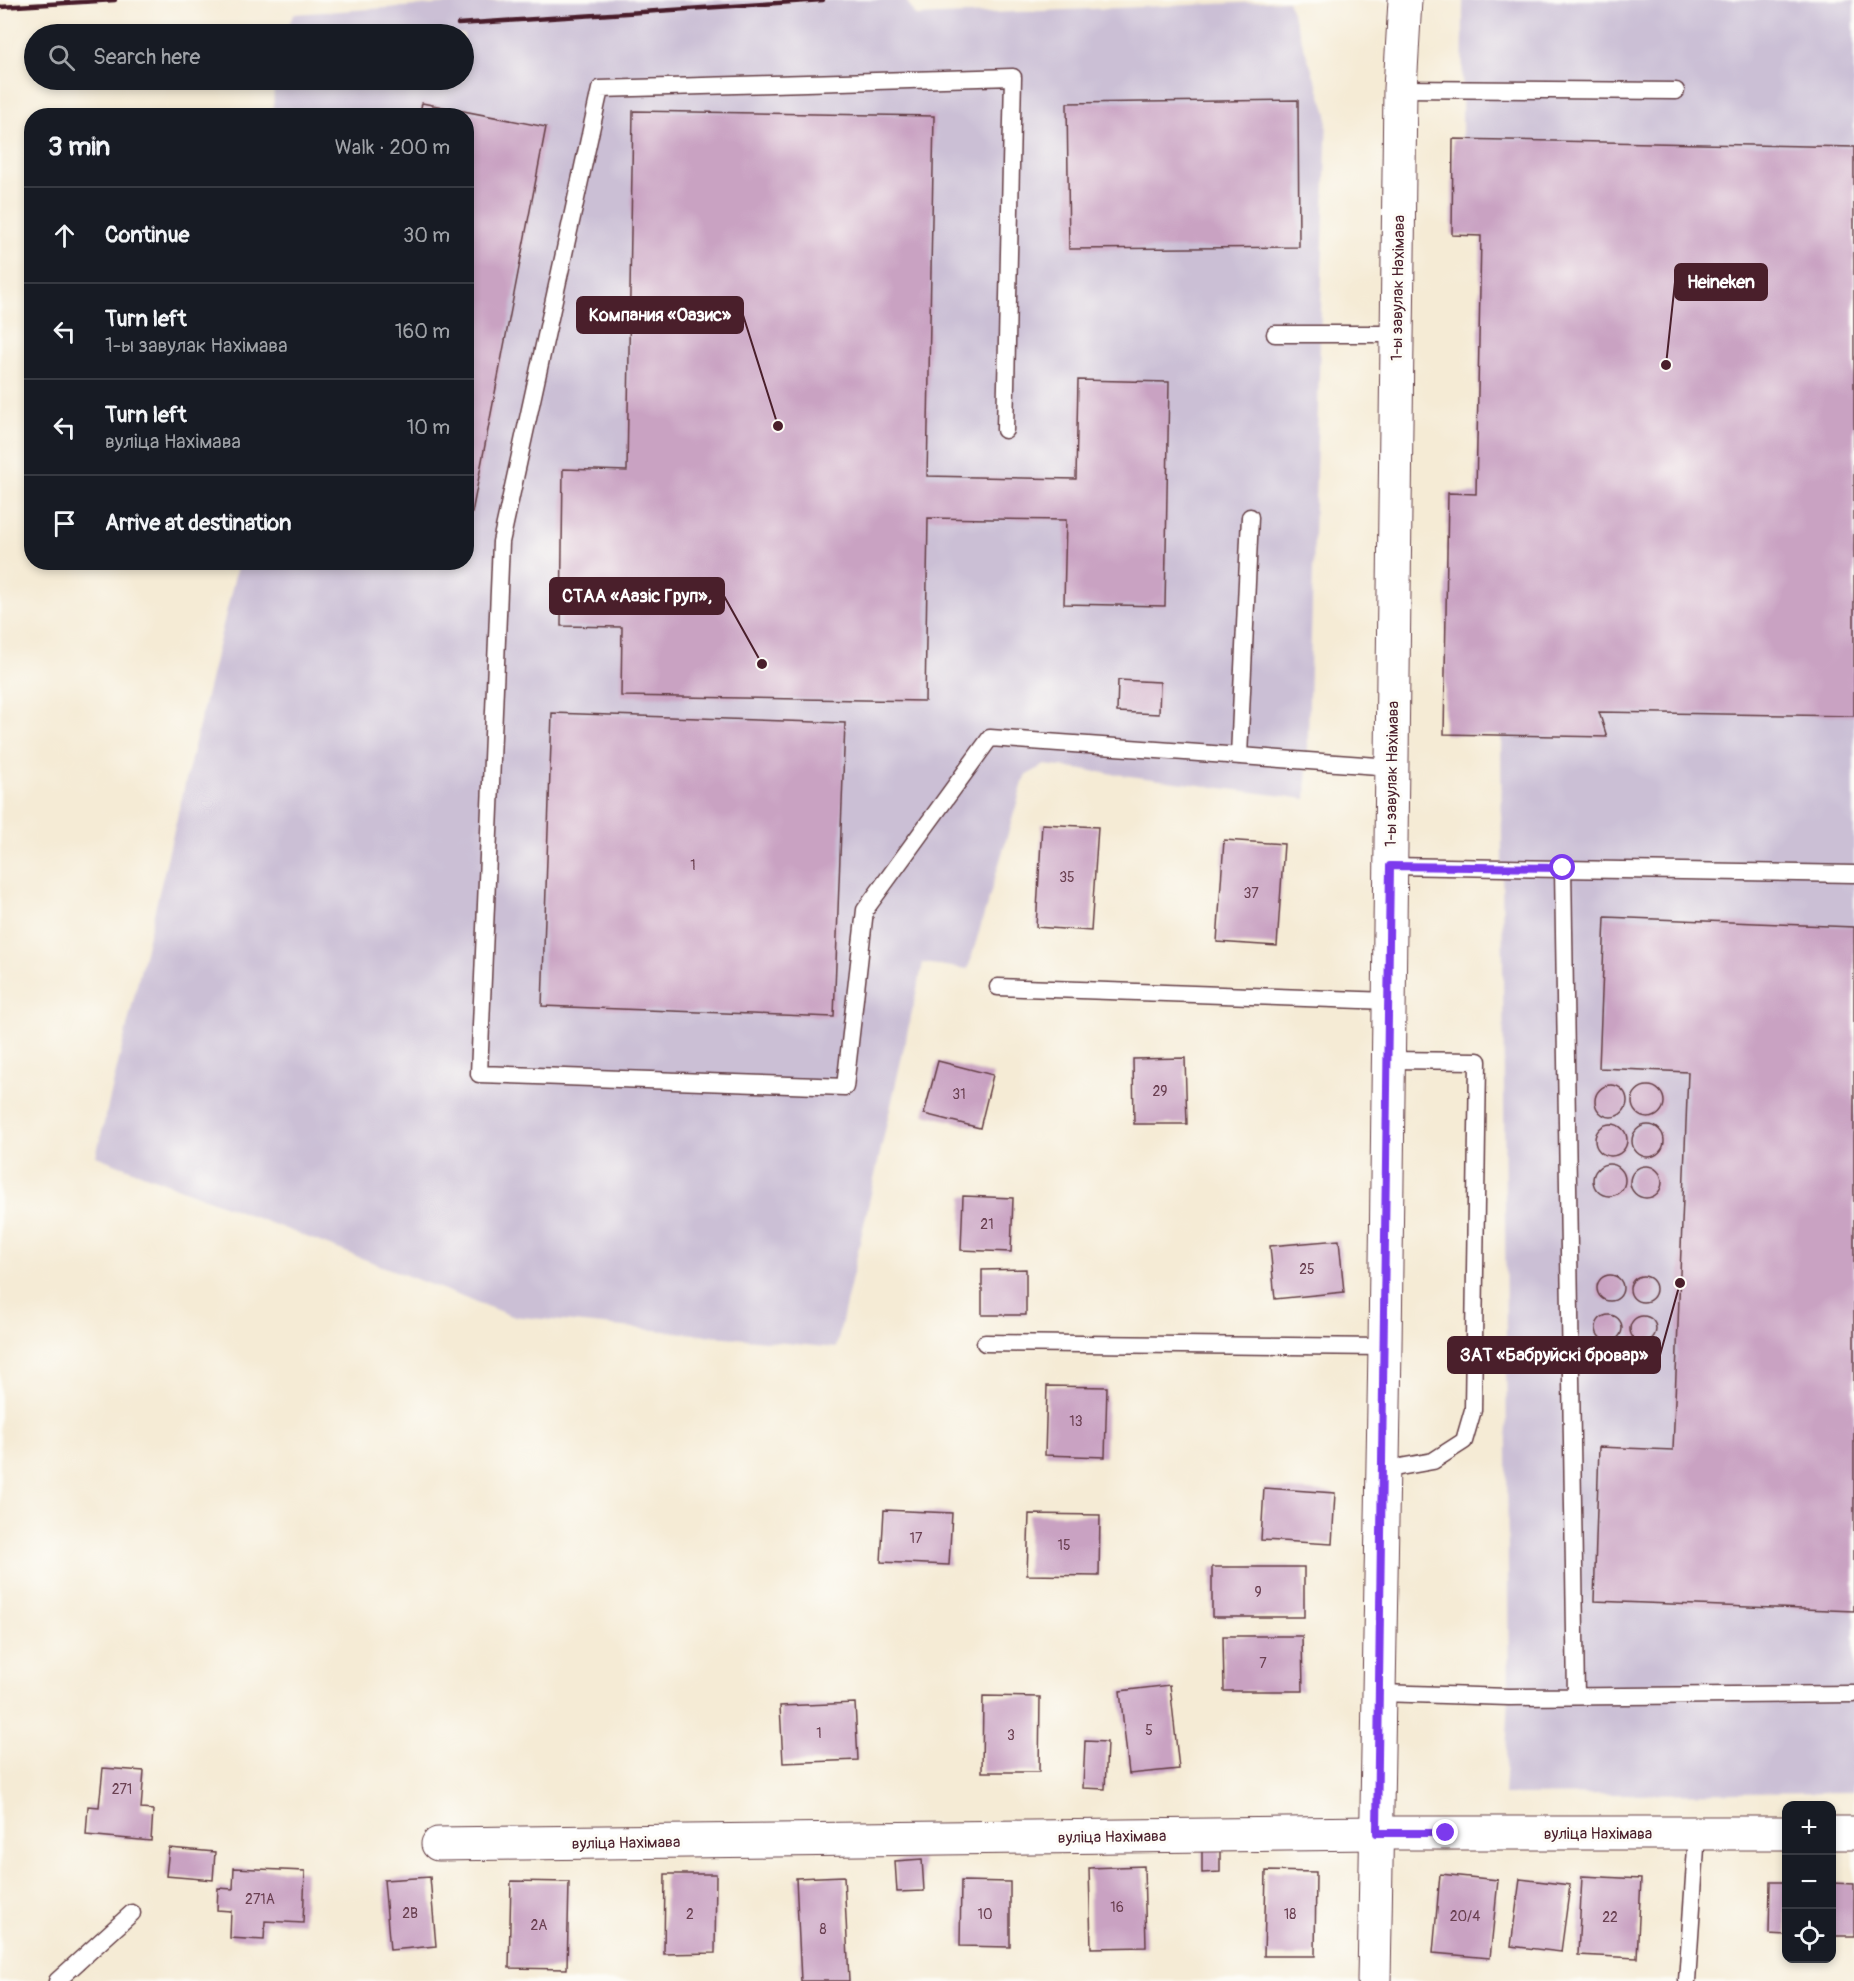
<!DOCTYPE html>
<html lang="en">
<head>
<meta charset="utf-8">
<style>
  body { margin:0; font-family:Pangolin,sans-serif; background:#20242c; color:#f1f3f6 }
  .controls { position:absolute; right:18px; bottom:18px; display:grid; overflow:hidden; border-radius:12px; box-shadow:0 3px 9px #0003 }
  .controls button { width:54px; height:54px; display:grid; place-items:center; padding:0; border:0; border-bottom:2px solid #363941; background:#171b24; color:#f1f3f6; font:30px sans-serif }
  .stop { position:absolute; width:18px; height:18px; margin:-14px; border:4px solid #7c3aed; border-radius:50%; background:#fff }
  .stop.end { background:#7c3aed; border-color:#fff; box-shadow:0 2px 6px #0008 }
  .list { margin:0; padding:0; list-style:none }
  h2 { display:flex; justify-content:space-between; align-items:center; height:78px; margin:0; padding:0 24px; font-size:26px }
  h2 small { font-size:20px; font-weight:400; color:#9ea1a6 }
  .list li { display:grid; grid-template-columns:39px 1fr auto; gap:18px; align-items:center; box-sizing:border-box; height:96px; padding:0 24px; border-top:2px solid #363941 }
  .list b { display:block; font-size:22px; white-space:nowrap }
  .list p { margin:0; font-size:20px; white-space:nowrap; color:#9ea1a6 }
  .list em { font-size:20px; font-style:normal; color:#9ea1a6 }
  .icon { flex:none; width:33px; height:33px; fill:none; stroke:currentColor; stroke-width:2; stroke-linecap:round; stroke-linejoin:round }
  .map { position:relative; flex:none; width:1854px; height:1981px; overflow:hidden }
  .search { position:absolute; background:#171b24; box-shadow:0 3px 9px #0003; left:24px; top:24px; width:450px; height:66px; display:flex; align-items:center; gap:15px; box-sizing:border-box; padding:0 21px; border-radius:33px; color:#9ea1a6; font-size:22px }
  .panel { position:absolute; background:#171b24; box-shadow:0 3px 9px #0003; left:24px; top:108px; width:450px; height:462px; border-radius:24px }
  .map>svg:first-child { display:block }
</style>
</head>
<body>
<div class="map">
<svg width="1854" height="1981" viewBox="0 0 1854 1981">
  <rect width="100%" height="100%" fill="#fdfcf7"/>
  <filter id="ink" filterUnits="userSpaceOnUse"><feTurbulence type="fractalNoise" baseFrequency=".0167" numOctaves="2"/><feDisplacementMap in="SourceGraphic" scale="12" xChannelSelector="R" yChannelSelector="G"/><feConvolveMatrix kernelMatrix="1 2 1 2 8 2 1 2 1" color-interpolation-filters="sRGB"/></filter>
  <filter id="wash" filterUnits="userSpaceOnUse"><feTurbulence type="fractalNoise" baseFrequency=".008" numOctaves="4" result="noise"/><feDisplacementMap in="SourceGraphic" scale="24" xChannelSelector="R" yChannelSelector="G"/><feGaussianBlur stdDeviation="1.35" result="paint"/><feColorMatrix in="noise" values="0 0 0 0 0 0 0 0 0 0 0 0 0 0 0 0 0 1.4 0 .05"/><feComposite in="paint" operator="in"/></filter>
  <g filter="url(#wash)">
    <rect width="100%" height="100%" fill="#f5ebd5"/>
    <path fill="#cbbfd5" d="M509 0H906L916 16 1288 1 1327 113 1306 799 1045 765 1025 776 968 969 923 963 836 1348 512 1316 96 1156 238 563 466 562V116L273 115 274 80H464V34H284L294 14Z
      M1463 0H1854V1792L1504 1795 1509 1697 1501 736 1444 734 1448 493H1476L1481 236 1452 235 1453 139H1462Z"/>
    <g id="blocks">
      <path fill="#c9a2c2" d="M1298 100 1299 247 1069 249 1067 103Z
        M422 103 546 127 472 513 466 512V116H419Z
        M633 111 934 116 927 476 1076 479 1078 380 1169 382 1165 606 1064 604 1066 520 928 518 925 701 621 696 622 627 561 626 563 469 627 471Z
        M1453 139 1854 147V716L1599 712 1607 737 1444 734 1448 493 1476 494 1481 236 1452 235Z
        M1118 680 1160 682 1159 714 1117 712Z
        M552 713 845 723 834 1017 542 1006Z
        M1042 824 1098 827 1091 931 1036 927Z
        M1224 840 1284 844 1277 946 1217 942Z
        M1605 917 1854 927V1611L1594 1601 1599 1447 1673 1450 1688 1072 1599 1068Z
        M1185 1058 1187 1124H1134L1133 1059Z
        M938 1061 993 1075 980 1128 924 1114Z
        M1595 1101a16 16 0 1 1 32 0a16 16 0 1 1-32 0Z
        M1632 1102a16 16 0 1 1 32 0a16 16 0 1 1-32 0Z
        M1595 1140a16 16 0 1 1 32 0a16 16 0 1 1-32 0Z
        M1632 1141a16 16 0 1 1 32 0a16 16 0 1 1-32 0Z
        M1593 1180a16 16 0 1 1 32 0a16 16 0 1 1-32 0Z
        M1630 1182a16 16 0 1 1 32 0a16 16 0 1 1-32 0Z
        M963 1196 1013 1198 1011 1252 961 1250Z
        M1339 1240 1344 1292 1275 1299 1270 1246Z
        M1026 1269V1315H982V1270Z
        M1597 1288a13 13 0 1 1 26 0a13 13 0 1 1-26 0Z
        M1630 1289a13 13 0 1 1 26 0a13 13 0 1 1-26 0Z
        M1596 1328a13 13 0 1 1 26 0a13 13 0 1 1-26 0Z
        M1630 1329a13 13 0 1 1 26 0a13 13 0 1 1-26 0Z
        M1047 1386 1107 1387 1105 1457 1045 1455Z
        M1264 1488 1335 1493 1332 1544 1261 1540Z
        M884 1510 952 1513 949 1565 881 1562Z
        M1029 1514 1100 1515 1099 1576 1027 1575Z
        M1212 1567H1304V1617H1212Z
        M1223 1636H1302L1303 1691H1224Z
        M1170 1685 1179 1769 1129 1774 1120 1691Z
        M983 1696 1040 1697 1039 1772H982Z
        M855 1703 858 1760 783 1763 780 1706Z
        M1085 1741 1107 1742 1105 1789 1083 1788Z
        M103 1768 144 1771 141 1809 153 1810 151 1841 86 1835 88 1806 99 1807Z
        M1202 1847H1220V1872L1202 1873Z
        M169 1848 215 1852 213 1880 166 1876Z
        M922 1859 924 1891 897 1892 895 1861Z
        M1144 1866 1146 1947 1091 1948 1089 1868Z
        M234 1868 305 1871 303 1923 265 1921 264 1940 230 1938 231 1911 217 1910 218 1888 233 1889Z
        M1266 1871 1316 1872 1315 1956H1264Z
        M665 1874H716L715 1953 664 1954Z
        M1440 1874 1498 1880 1490 1958 1433 1953Z
        M844 1876 849 1981H801L796 1878Z
        M1582 1876 1641 1879 1637 1958 1578 1955Z
        M430 1877 436 1946 390 1950 384 1880Z
        M1520 1879 1570 1885 1561 1952 1511 1946Z
        M511 1881 569 1882 567 1969 509 1968Z
        M961 1881 1010 1882V1947L960 1946Z
        M1770 1882H1786V1935L1769 1934Z
        M1832 1883 1854 1884V1936H1832Z"/>
    </g>
  </g>
  <g filter="url(#ink)">
    <use href="#blocks" fill-opacity="0" stroke="#643e44" stroke-width="1.5"/>
    <g fill="none" stroke-linecap="round" stroke-linejoin="round">
      <defs>
        <path id="service" d="M1400 89 1676 91
          M1275 334H1396
          M1005 430 1013 77 600 89 501 542 479 1074 845 1087 865 910 990 738 1392 767
          M1239 756 1250 517
          M1390 866 1854 874
          M1563 868 1576 1696
          M998 987 1389 1001
          M985 1343 1385 1347
          M1383 1470 1433 1461 1464 1441 1473 1410 1478 1061 1388 1060
          M1379 1693 1509 1697 1854 1694
          M57 1981 132 1913
          M1687 1981 1697 1833"/>
        <path id="minor" d="M1832 1833H1854
          M438 1844 1377 1833H1786"/>
        <path id="tertiary" d="M1374 1981 1385 1347 1400 89 1405 0"/>
      </defs>
      <use href="#service" stroke="#643e44" stroke-width="19"/>
      <use href="#minor" stroke="#643e44" stroke-width="35"/>
      <use href="#tertiary" stroke="#643e44" stroke-width="35"/>
      <use href="#service" stroke="#fff" stroke-width="16"/>
      <use href="#minor" stroke="#fff" stroke-width="33"/>
      <use href="#tertiary" stroke="#fff" stroke-width="33"/>
      <path stroke="#4a1f2b" stroke-width="4.5" d="M0 7 115 0
        M458 24 823 0"/>
    </g>
  </g>
  <g fill="none" stroke-linecap="round" stroke-linejoin="round" filter="url(#ink)">
    <path stroke="#7c3aed" stroke-width="8" d="M1446 1833H1377L1390 866 1563 868"/>
  </g>
  <g text-anchor="middle" stroke-width="6" stroke-linejoin="round" paint-order="stroke">
    <g font-size="14" fill="#6a4051">
      <text x="693" y="870">1</text>
      <text x="1067" y="882">35</text>
      <text x="1251" y="898">37</text>
      <text x="1160" y="1096">29</text>
      <text x="959" y="1099">31</text>
      <text x="987" y="1229">21</text>
      <text x="1307" y="1274">25</text>
      <text x="1076" y="1426">13</text>
      <text x="916" y="1543">17</text>
      <text x="1064" y="1550">15</text>
      <text x="1258" y="1597">9</text>
      <text x="1263" y="1668">7</text>
      <text x="1149" y="1735">5</text>
      <text x="819" y="1738">1</text>
      <text x="1011" y="1740">3</text>
      <text x="122" y="1794">271</text>
      <text x="260" y="1904">271А</text>
      <text x="1117" y="1912">16</text>
      <text x="410" y="1918">2В</text>
      <text x="690" y="1919">2</text>
      <text x="985" y="1919">10</text>
      <text x="1290" y="1919">18</text>
      <text x="1465" y="1921">20/4</text>
      <text x="1610" y="1922">22</text>
      <text x="539" y="1930">2А</text>
      <text x="823" y="1934">8</text>
    </g>
    <g font-size="16" fill="#4a1f2b" stroke="#fdfcf7">
      <text transform="translate(1397 288) rotate(-89)" y="6">1-ы завулак Нахімава</text>
      <text transform="translate(1391 774) rotate(-89)" y="6">1-ы завулак Нахімава</text>
      <text x="1598" y="1839">вуліца Нахімава</text>
      <text transform="translate(1112 1836) rotate(-1)" y="6">вуліца Нахімава</text>
      <text transform="translate(626 1842) rotate(-1)" y="6">вуліца Нахімава</text>
    </g>
  </g>
  <path fill="none" stroke="#4a1f2b" stroke-width="2" d="M1666 365L1675 282M778 426L743 315M762 664L724 596M1680 1283L1660 1355"/>
  <g fill="#4a1f2b" stroke="#fdfcf7" stroke-width="2">
    <circle cx="1666" cy="365" r="6"/>
    <circle cx="778" cy="426" r="6"/>
    <circle cx="762" cy="664" r="6"/>
    <circle cx="1680" cy="1283" r="6"/>
  </g>
  <g fill="#4a1f2b" stroke="#4a1f2b" stroke-width="2">
    <rect x="1675" y="264" width="92" height="36" rx="6"/>
    <rect x="577" y="297" width="166" height="36" rx="6"/>
    <rect x="550" y="578" width="174" height="36" rx="6"/>
    <rect x="1448" y="1337" width="212" height="36" rx="6"/>
  </g>
  <g font-size="18" text-anchor="middle" font-weight="bold" fill="#fff">
    <text x="1721" y="288">Heineken</text>
    <text x="660" y="321">Компания «Оазис»</text>
    <text x="637" y="602">СТАА «Аазіс Груп»,</text>
    <text x="1554" y="1361">ЗАТ «Бабруйскі бровар»</text>
  </g>
</svg>
<div class="controls">
<button>+</button>
<button>−</button>
<button><svg class="icon" aria-label="locate" viewBox="0 0 24 24"><circle cx="12" cy="12" r="6"/><path d="M12 2v4M12 18v4M2 12h4M18 12h4"/></svg></button>
</div>
<div class="stop" style="left:1563px;top:868px"></div>
<div class="stop end" style="left:1446px;top:1833px"></div>
<div class="search"><svg class="icon" aria-label="search" viewBox="0 0 24 24"><circle cx="10" cy="10" r="6"/><path d="M15 15l6 6"/></svg>Search here</div>
<section class="panel">
<h2>3 min<small>Walk · 200 m</small></h2>
<ul class="list">
<li><svg class="icon" aria-label="ahead" viewBox="0 0 24 24"><path d="M12 20V5M6 11l6-6 6 6"/></svg><div><b>Continue</b></div><em>30 m</em></li>
<li><svg class="icon" aria-label="left" viewBox="0 0 24 24"><path d="M17 20v-9H6M10 6l-5 5 5 5"/></svg><div><b>Turn left</b><p>1-ы завулак Нахімава</p></div><em>160 m</em></li>
<li><svg class="icon" aria-label="left" viewBox="0 0 24 24"><path d="M17 20v-9H6M10 6l-5 5 5 5"/></svg><div><b>Turn left</b><p>вуліца Нахімава</p></div><em>10 m</em></li>
<li><svg class="icon" aria-label="arrive" viewBox="0 0 24 24"><path d="M6 21V4h12l-3 4 3 4H6"/></svg><div><b>Arrive at destination</b></div></li>
</ul>
</section>
</div>
</body>
</html>
